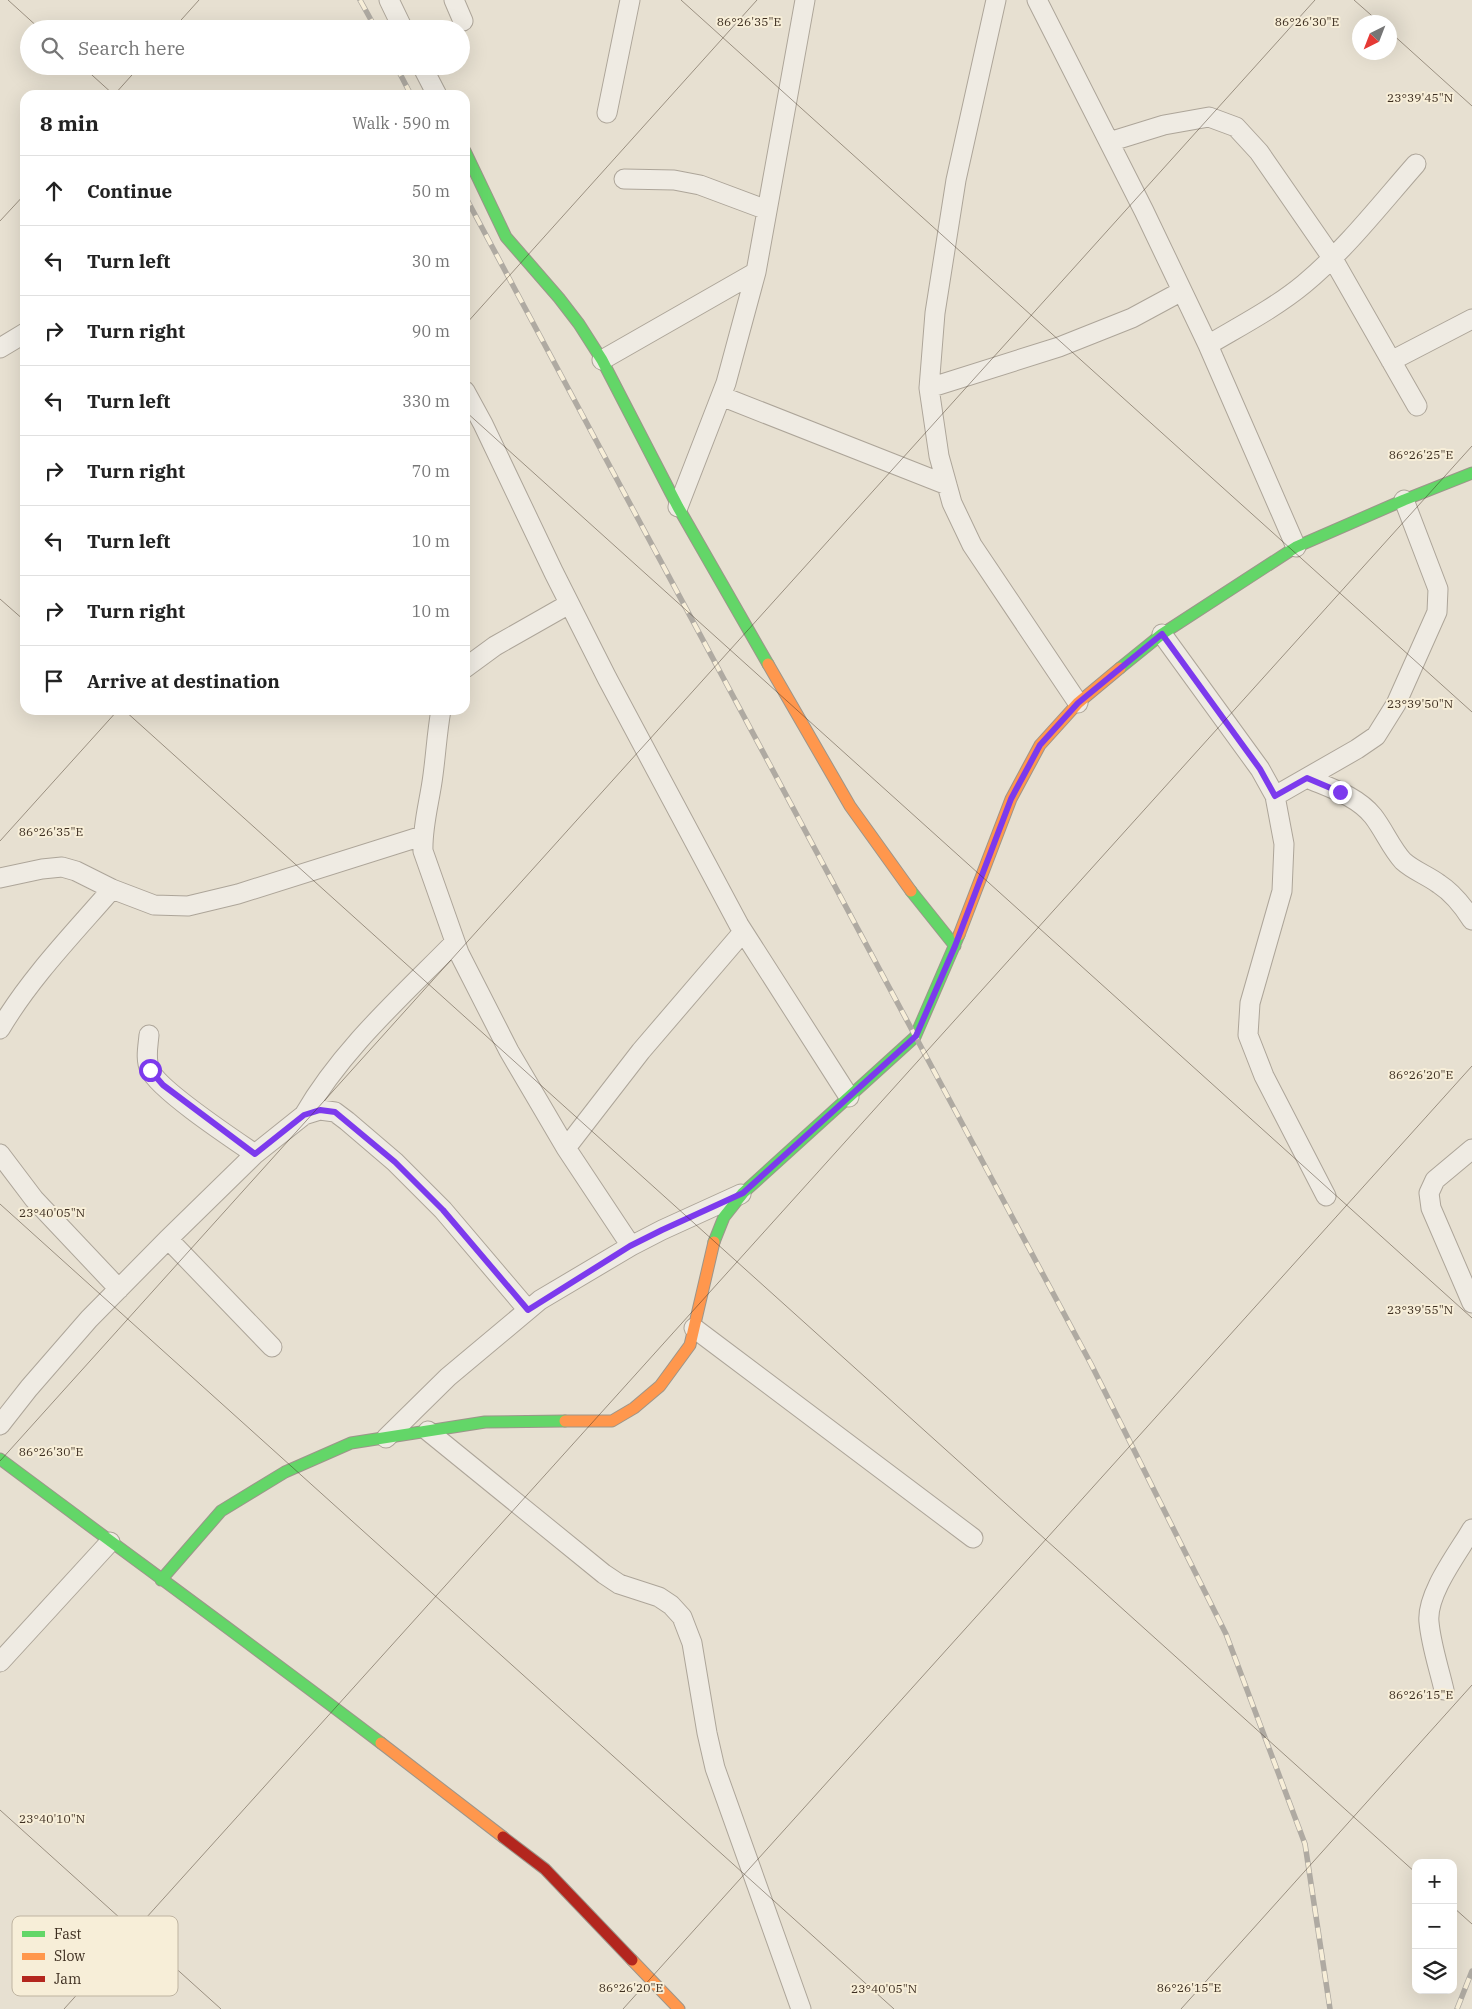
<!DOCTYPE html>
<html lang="en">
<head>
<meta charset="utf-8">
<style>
  body { margin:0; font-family:"IBM Plex Serif",serif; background:#f6f6f6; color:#222 }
  .controls { position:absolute; right:15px; bottom:15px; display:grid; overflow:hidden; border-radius:10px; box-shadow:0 5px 20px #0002 }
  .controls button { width:45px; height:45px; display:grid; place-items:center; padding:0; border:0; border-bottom:1px solid #e0e0e0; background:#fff; color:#222; font:25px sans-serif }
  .compass { position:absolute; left:1352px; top:15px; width:45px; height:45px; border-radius:50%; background:#fff; box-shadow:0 5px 20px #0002; rotate:222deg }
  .stop { position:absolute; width:15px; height:15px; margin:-11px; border:4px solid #7c3aed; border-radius:50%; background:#fff }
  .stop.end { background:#7c3aed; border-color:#fff; box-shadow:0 1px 5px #0008 }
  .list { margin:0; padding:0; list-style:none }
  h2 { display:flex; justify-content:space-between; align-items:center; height:65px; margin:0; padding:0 20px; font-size:21px }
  h2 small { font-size:16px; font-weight:400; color:#767676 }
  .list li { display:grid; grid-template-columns:32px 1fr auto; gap:15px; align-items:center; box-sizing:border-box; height:70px; padding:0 20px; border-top:1px solid #e0e0e0 }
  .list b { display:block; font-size:19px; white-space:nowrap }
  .list em { font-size:16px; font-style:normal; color:#767676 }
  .icon { flex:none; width:28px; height:28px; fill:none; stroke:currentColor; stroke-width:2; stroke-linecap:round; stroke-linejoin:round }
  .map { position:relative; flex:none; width:1472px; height:2009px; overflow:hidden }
  .search { position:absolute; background:#fff; box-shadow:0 5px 20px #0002; left:20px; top:20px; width:450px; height:55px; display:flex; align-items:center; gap:12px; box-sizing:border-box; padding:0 18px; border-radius:28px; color:#767676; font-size:19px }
  .panel { position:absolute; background:#fff; box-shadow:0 5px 20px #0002; left:20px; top:90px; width:450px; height:625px; border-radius:15px }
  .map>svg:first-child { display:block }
</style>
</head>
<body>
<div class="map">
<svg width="1472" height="2009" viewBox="0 0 1472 2009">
  <rect width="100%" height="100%" fill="#e7e0d1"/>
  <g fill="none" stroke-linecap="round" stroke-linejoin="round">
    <defs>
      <path id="street" d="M389 0 403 29
        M454 0 463 21
        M996 0 956 180 935 313 929 388 939 456 952 503 972 545 1078 703
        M1037 0 1144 211 1208 345 1296 547
        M422 66 437 95
        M607 113 630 0
        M1109 142 1164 125 1209 117 1236 127 1259 152 1333 259 1417 406
        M624 179 674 180 700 185 767 210
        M1208 345C1240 326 1275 308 1304 284 1346 249 1380 205 1416 164
        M0 348 25 333
        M602 360 756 272
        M1391 361 1472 319
        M929 388 1059 347 1132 318 1182 291
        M465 391 483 424 554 573 607 678 739 925 849 1097
        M721 396 947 485
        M678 507 726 383 756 272 805 0
        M1162 634 1260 769 1275 796 1284 844 1282 891 1250 1003 1248 1035 1264 1076 1326 1196
        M465 668 495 646 569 604
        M441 710C437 732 436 753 433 775 430 800 422 826 423 851L459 953 509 1051 566 1148 631 1246
        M1307 778C1330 788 1357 796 1373 816 1384 830 1391 848 1403 861 1414 871 1427 875 1439 884 1453 893 1463 906 1472 920
        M1275 796 1357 749 1376 736 1396 704 1437 612 1438 589 1404 500
        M0 878 42 869 62 867 76 871 112 889 154 905 188 906 238 894 422 836
        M0 1029C30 978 73 934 112 889
        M149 1035C148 1047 145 1059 150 1070 159 1090 233 1139 255 1154
        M304 1115C342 1049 401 997 455 942
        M566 1148 641 1051 743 932
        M1472 1149 1435 1180 1429 1193 1431 1208 1472 1303
        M0 1154 34 1199 119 1289
        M168 1239 272 1347
        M694 1328 973 1538
        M0 1425 29 1388 89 1319 168 1239 255 1154 304 1115 320 1110 335 1112 347 1121 395 1162 443 1210 528 1310
        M428 1431 604 1574 619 1584 659 1597 671 1605 682 1617 692 1643 707 1733 715 1768 801 2009
        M386 1438 448 1377 540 1300 631 1246 662 1230 741 1194
        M0 1662 110 1542
        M1444 1690C1439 1668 1431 1645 1429 1622 1426 1594 1458 1553 1472 1529"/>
      <path id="fast" d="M465 151 506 237 559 298 579 324 602 360 678 507 768 664
        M1120 668 1162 634 1296 547 1404 500 1472 473
        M911 891 955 946
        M714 1242 724 1217 743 1193 915 1037 959 935
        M0 1459C127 1554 255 1647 381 1743
        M161 1580 221 1511 285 1472 351 1443 485 1422 565 1421"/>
      <path id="slow" d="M768 664 850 806 911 891
        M959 935 1011 799 1040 745 1078 703 1120 668
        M565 1421H612L634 1408 660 1386 690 1345 714 1242
        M381 1743 503 1837
        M632 1960 679 2009"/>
      <path id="jam" d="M503 1837 545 1869 632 1960"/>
    </defs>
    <use href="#street" stroke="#ada599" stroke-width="21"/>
    <use href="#fast" stroke="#9c958a" stroke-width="13"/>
    <use href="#slow" stroke="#9c958a" stroke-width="13"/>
    <use href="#jam" stroke="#9c958a" stroke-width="13"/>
    <use href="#street" stroke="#efebe3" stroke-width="19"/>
    <use href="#fast" stroke="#63d668" stroke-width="11"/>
    <use href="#slow" stroke="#ff974d" stroke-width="11"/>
    <use href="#jam" stroke="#b3261e" stroke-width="11"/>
    <defs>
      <path id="rail" d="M360 0 376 29
        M396 66 411 95
        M465 196 1091 1364 1226 1634 1305 1844 1330 2009
        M1457 2009 1472 1971"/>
    </defs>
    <use href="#rail" stroke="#afaaa2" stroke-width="5.5"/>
    <use href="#rail" stroke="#f7eed8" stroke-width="4" stroke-dasharray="11" stroke-linecap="butt"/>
  </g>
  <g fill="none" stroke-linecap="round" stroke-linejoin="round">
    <path stroke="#7c3aed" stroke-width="6" d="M150 1070 163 1085 255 1154 304 1115 320 1110 335 1112 395 1162 443 1210 528 1310 630 1246 662 1230 743 1193 916 1036 955 946 1011 799 1040 745 1078 703 1162 634 1260 769 1275 796 1307 778 1340 792"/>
  </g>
  <path fill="none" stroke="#3d2e20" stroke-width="1" stroke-opacity="0.45" d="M8 0 40 29M681 0 1472 712M1354 0 1379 22M173 29 199 0M1390 32 1472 106M82 66 114 95M114 95 140 66M0 221 25 194M465 325 757 0M465 411 1472 1318M0 599 25 621M124 710 1416 1873M0 841 118 710M0 1204 894 2009M0 1461 1315 0M0 1810 221 2009M1453 1907 1472 1924M64 2009 1472 446M623 2009 1472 1066M1181 2009 1472 1685"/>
  <rect x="12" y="1916" width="166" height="80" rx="8" fill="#f7eed8" stroke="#bfb4a1" stroke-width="1"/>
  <rect x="22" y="1931" width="23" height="6" fill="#63d668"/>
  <rect x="22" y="1953" width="23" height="7" fill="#ff974d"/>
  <rect x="22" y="1976" width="23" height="6" fill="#b3261e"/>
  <g font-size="14" fill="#3d2e20">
    <text x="54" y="1939">Fast</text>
    <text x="54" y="1961">Slow</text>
    <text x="54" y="1984">Jam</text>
  </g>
  <g font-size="12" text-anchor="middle" fill="#3d2e20" stroke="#f7eed8" stroke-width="4" stroke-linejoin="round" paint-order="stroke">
    <text x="749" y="26">86°26'35"E</text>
    <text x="1307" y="26">86°26'30"E</text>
    <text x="1420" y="102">23°39'45"N</text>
    <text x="1421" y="459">86°26'25"E</text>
    <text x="1420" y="708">23°39'50"N</text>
    <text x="51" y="836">86°26'35"E</text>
    <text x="1421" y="1079">86°26'20"E</text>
    <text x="52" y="1217">23°40'05"N</text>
    <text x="1420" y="1314">23°39'55"N</text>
    <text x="51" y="1456">86°26'30"E</text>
    <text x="1421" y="1699">86°26'15"E</text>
    <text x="52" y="1823">23°40'10"N</text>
    <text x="631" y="1992">86°26'20"E</text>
    <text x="1189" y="1992">86°26'15"E</text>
    <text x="884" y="1993">23°40'05"N</text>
  </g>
</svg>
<div class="controls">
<button>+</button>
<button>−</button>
<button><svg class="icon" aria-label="layers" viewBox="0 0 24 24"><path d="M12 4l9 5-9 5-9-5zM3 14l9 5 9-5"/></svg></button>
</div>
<svg class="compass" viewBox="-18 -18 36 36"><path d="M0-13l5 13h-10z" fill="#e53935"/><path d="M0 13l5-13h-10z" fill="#767676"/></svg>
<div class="stop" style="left:150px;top:1070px"></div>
<div class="stop end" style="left:1340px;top:792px"></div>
<div class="search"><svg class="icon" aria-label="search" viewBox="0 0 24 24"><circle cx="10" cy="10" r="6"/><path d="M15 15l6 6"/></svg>Search here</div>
<section class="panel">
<h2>8 min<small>Walk · 590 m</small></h2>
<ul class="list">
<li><svg class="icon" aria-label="ahead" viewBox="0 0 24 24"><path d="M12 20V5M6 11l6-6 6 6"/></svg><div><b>Continue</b></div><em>50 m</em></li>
<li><svg class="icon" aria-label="left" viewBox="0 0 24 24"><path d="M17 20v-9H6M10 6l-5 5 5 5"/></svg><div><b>Turn left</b></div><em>30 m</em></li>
<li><svg class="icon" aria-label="right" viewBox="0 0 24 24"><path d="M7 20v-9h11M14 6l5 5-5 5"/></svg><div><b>Turn right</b></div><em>90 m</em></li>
<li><svg class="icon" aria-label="left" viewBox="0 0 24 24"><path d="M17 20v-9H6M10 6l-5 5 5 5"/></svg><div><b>Turn left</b></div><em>330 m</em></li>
<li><svg class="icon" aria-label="right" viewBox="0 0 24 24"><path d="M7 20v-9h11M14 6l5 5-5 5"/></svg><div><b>Turn right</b></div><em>70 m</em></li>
<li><svg class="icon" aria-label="left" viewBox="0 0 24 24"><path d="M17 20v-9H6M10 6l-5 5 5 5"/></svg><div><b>Turn left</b></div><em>10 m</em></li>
<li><svg class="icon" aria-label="right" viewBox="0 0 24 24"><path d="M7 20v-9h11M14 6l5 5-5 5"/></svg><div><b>Turn right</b></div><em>10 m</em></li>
<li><svg class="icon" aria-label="arrive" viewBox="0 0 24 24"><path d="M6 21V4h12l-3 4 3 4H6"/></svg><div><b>Arrive at destination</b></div></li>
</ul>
</section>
</div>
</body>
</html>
